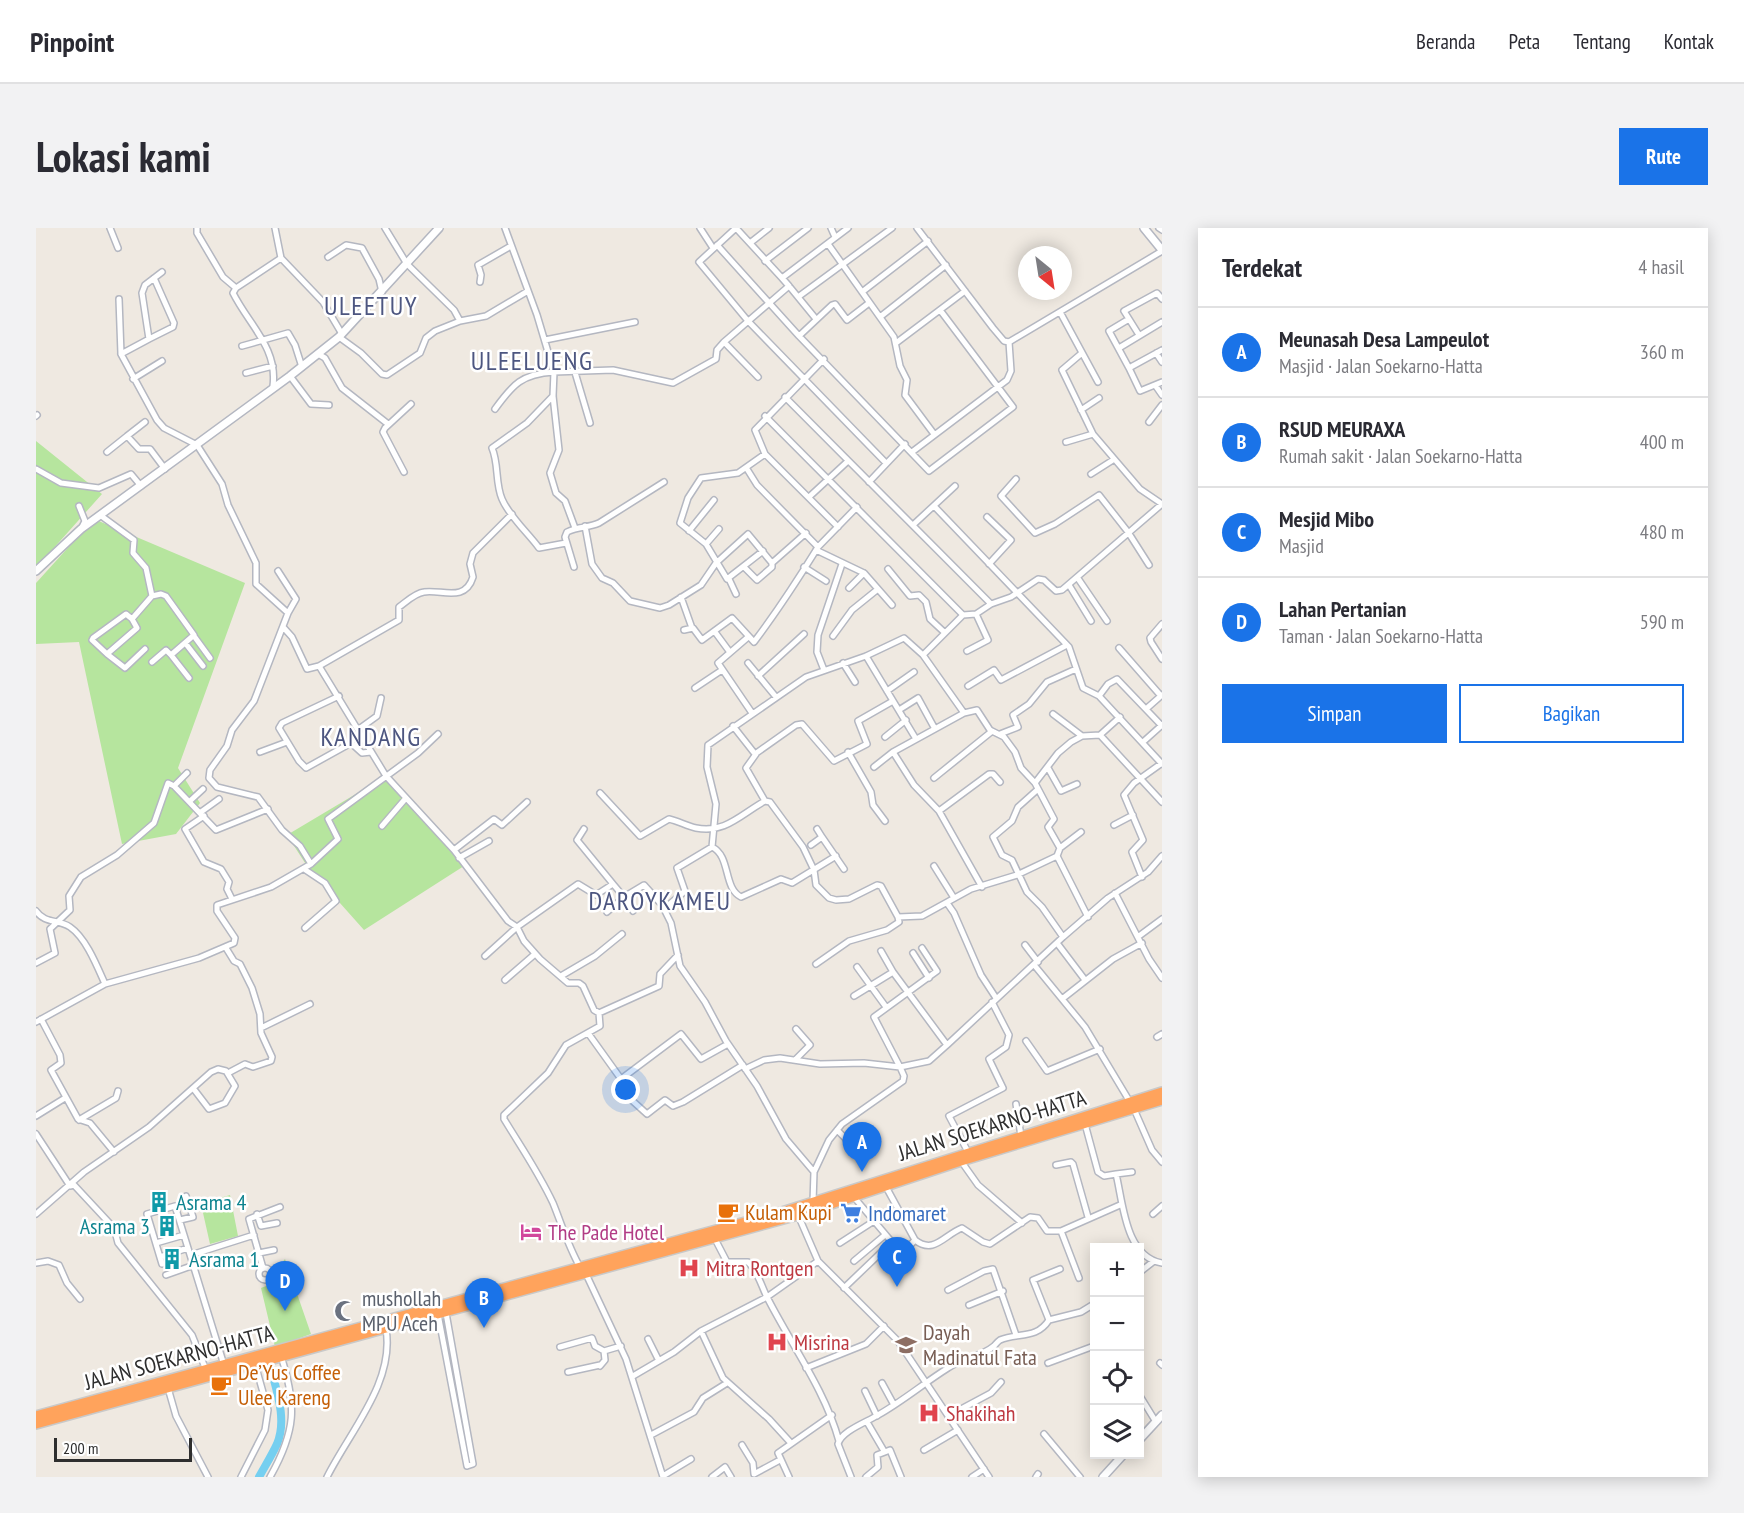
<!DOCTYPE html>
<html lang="id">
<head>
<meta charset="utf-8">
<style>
  body { margin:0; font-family:"PT Sans Narrow",sans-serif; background:#f2f2f3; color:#2b2b33 }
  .controls { position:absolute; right:18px; bottom:18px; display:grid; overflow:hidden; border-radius:0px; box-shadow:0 3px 15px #0003 }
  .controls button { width:54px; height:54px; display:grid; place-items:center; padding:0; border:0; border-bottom:2px solid #e1e1e2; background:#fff; color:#2b2b33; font:30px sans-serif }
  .compass { position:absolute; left:982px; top:18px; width:54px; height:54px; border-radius:50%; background:#fff; box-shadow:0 3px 15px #0003; rotate:150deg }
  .scale { position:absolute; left:18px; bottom:15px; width:138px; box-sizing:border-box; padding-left:6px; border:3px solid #2e2e2e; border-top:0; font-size:16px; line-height:21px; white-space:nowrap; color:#2e2e2e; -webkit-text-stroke:4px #fff; paint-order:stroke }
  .you { position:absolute; left:590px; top:862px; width:21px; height:21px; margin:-15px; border:4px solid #fff; border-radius:50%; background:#1a73e8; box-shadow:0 0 0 9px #1a73e833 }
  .badge { display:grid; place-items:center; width:39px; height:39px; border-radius:50%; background:#1a73e8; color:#fff; font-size:20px; font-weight:700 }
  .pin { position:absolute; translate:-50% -50px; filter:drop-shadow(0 2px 3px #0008) }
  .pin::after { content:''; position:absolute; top:32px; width:21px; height:18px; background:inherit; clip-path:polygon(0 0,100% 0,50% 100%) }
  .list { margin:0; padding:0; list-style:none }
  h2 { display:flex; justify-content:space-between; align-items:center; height:78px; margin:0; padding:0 24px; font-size:26px }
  h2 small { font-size:20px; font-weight:400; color:#7c7c81 }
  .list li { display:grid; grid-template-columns:39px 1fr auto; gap:18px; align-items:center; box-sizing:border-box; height:90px; padding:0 24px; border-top:2px solid #e1e1e2 }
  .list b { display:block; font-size:22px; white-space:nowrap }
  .list p { margin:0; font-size:20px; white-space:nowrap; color:#7c7c81 }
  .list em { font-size:20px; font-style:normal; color:#7c7c81 }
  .actions { display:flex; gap:12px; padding:18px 24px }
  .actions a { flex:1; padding:14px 0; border:2px solid #1a73e8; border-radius:0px; text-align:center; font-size:21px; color:#1a73e8 }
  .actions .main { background:#1a73e8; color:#fff }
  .icon { flex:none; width:33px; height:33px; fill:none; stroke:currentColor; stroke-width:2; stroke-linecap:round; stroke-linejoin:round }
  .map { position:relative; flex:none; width:1126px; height:1249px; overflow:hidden; border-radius:0px }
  header { display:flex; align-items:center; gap:36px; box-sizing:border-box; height:84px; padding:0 30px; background:#fff; border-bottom:2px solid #e1e1e2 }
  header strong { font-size:28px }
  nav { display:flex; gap:33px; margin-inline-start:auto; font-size:21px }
  .intro { display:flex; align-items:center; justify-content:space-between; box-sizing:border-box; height:144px; padding:0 36px }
  h1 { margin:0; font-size:42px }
  .button { padding:15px 27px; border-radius:0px; background:#1a73e8; color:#fff; font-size:21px; font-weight:700 }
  main { display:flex; gap:36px; padding:0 36px }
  aside { flex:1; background:#fff; border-radius:0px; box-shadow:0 3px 15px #0003 }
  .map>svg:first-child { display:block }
</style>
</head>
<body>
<header>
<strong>Pinpoint</strong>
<nav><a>Beranda</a><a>Peta</a><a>Tentang</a><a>Kontak</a></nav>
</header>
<div class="intro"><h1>Lokasi kami</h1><a class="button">Rute</a></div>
<main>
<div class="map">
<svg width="1126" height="1249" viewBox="0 0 1126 1249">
  <rect width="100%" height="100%" fill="#efe9e1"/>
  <path fill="#b6e59e" d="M0 213 66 266 0 340Z
    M58 291 209 355 142 540 164 575 140 606 86 616 43 414 0 416V355Z
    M350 548 428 638 328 702 271 638 251 607Z
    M194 967 202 1008 174 1016 165 976Z
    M249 1031 275 1106 239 1119 225 1060C246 1053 238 1044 249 1031Z"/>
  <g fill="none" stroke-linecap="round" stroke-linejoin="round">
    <path stroke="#75cff0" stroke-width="8" d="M223 1249C229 1238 236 1227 241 1216 252 1190 239 1159 233 1133"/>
    <defs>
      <path id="street" d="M74 0 82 20
        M161 0V5L187 49 200 60
        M239 0 245 30 287 74 306 106
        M349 0 371 36 418 82 424 93
        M469 0 501 87 518 144 577 142 637 155 680 131 681 122 688 114 753 58 746 50 812 0
        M664 0 677 20
        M795 0 799 9
        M881 0 957 100 968 113 973 114
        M1123 0 1126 2
        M714 15 733 0
        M792 16 858 109 864 138 871 152 869 167 898 206
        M681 17 763 108 893 243 977 179 904 82
        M292 29 310 17 326 20 343 51 346 64
        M729 33 772 0
        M746 50 700 0 663 34 712 93 850 235
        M444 54 445 47 442 37 475 18
        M753 58 780 91
        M826 64 892 13
        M762 69 856 0
        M83 71 85 126 121 192 128 200 161 217 186 256 192 277 220 335V356L252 385 218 473 196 502 191 518 174 542 173 550 181 559 222 569 246 602 264 618 275 636
        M1024 84 1062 154
        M844 89 910 37
        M1093 91 1073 103 1093 140 1126 122
        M1103 107 1088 83 1121 65 1126 71
        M763 108 796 77 799 76 811 92 833 75
        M303 109 325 125 346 146 351 147 384 125 390 110 399 103 424 93 450 88 492 63
        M113 111 137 99 138 95 118 50
        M509 112 599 94
        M688 114 722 149
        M973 114 1126 23
        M860 115 929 63
        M206 118 252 105 259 117 266 139
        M1083 120 1126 94
        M1046 125 1026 142 1057 206 1104 261 1126 276
        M1120 125 1126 134
        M85 126 113 111 106 65 109 57 126 44
        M282 126 289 130 306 160 352 196
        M788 131 719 202 729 226 802 299
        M1093 140 1104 163 1126 154
        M538 141 554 195
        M210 145 237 138
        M254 148 275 176 293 177
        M97 151 126 133
        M1119 157 1126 167
        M237 158C242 120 213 97 197 65L200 60 245 30
        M517 168 491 195 456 220C463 236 459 255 466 271 473 288 492 305 503 320L530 315
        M749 169 955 376
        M459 181C477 156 486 146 518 144L517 168 523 222 514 245 520 265 529 273 539 300
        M1045 182 1063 170
        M0 188 1 187
        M729 188 927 387
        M1113 194 1126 177
        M91 208 109 194
        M1030 214 1057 206
        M71 224 91 208 103 221H114L129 241
        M876 224 971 152 975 143 973 114
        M0 241 25 255 63 260 95 246 105 258
        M711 241 721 257 782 319 821 279
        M368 244 347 204 349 200 375 176
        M1055 246 1077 232
        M980 251 965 268 999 305 1019 296 1063 267 1092 304 1113 337
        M833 254 869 216
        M773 269 812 233
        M43 278 49 293 46 299
        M898 278 1033 419 1047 460 1063 468 1126 536
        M64 287 98 312 97 325 110 340 116 368 125 366 130 368 158 407 135 427 153 450
        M951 289 975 312 953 336
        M877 297 919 258
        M549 298 556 336 566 350 577 355 594 373 624 380 633 377 665 357 680 335 712 306 736 335 770 305
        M653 303 678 272
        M670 316 683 301
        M780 322 828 345 856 377
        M727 323 691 351 670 316 644 295 652 270 665 250 702 245 729 226
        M538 339 529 309 531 304C543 298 552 300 563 295L628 254
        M708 339 721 352 736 339V335
        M768 339 790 353
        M852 341 874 368 883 367 890 374 894 391 908 404
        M242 343 260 371 252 385
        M1041 349 1071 393
        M693 351 700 366
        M1033 357 1055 393
        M813 360 828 345
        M645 369 656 400
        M1126 396 1114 410 1115 414 1126 431
        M247 399 256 409 271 441 283 438 363 392V379C370 374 379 365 388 364 405 361 429 375 437 349L434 336 437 325 476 286
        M648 402 657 400 666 412 696 390 718 414C743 381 761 353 782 319
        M679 404 693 423
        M158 408 174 430
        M797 408 816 382 842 361
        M711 410 682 435 716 485
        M150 416 167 438
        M1083 420 1125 468
        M109 421 89 440 71 426 101 400 96 391 116 368
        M931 423 952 412 940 386
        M71 426 56 412 57 410 90 386 96 391
        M887 427 927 387 940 386 955 376 975 369 1002 351 1008 352 1020 363 1026 362 1126 276
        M830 428 880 511
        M116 434 130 422 135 427
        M712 435 740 469
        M807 435 819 454
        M283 438 350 548 418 622 472 693 481 699 542 656 560 667 577 656 588 669 608 657 626 677 635 695 644 738 669 774 690 813 721 858 750 911 778 944 777 974
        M788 442 781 424 782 407 806 336
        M722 448 768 406
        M932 458 958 442 965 452 1031 417
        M659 460 686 442
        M851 463 878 444
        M303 468 246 495 243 500 263 533 270 540 315 515 326 525 335 524
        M1063 468 1072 456 1081 451 1126 498
        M1110 481 1126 467
        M863 482 882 470 899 501
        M928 485 857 524 878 557 903 583 946 659
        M1017 486 1046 508
        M697 498 719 526 760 497 766 496 798 533 831 516 822 493 857 473
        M323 501 341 488 345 470
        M964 506 982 499 977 487 993 476 1011 454 1040 441
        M1064 507 1126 574
        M849 509 870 492
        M1107 514 1126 497
        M224 524 251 514
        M812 524 835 564 837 577 849 593
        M720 526 710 540 729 573 734 574 767 619 778 642 780 657 793 670 800 672 813 671 841 657 845 658 862 689 886 688 935 661 981 647 1021 628 1052 689
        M838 539 857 524
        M1012 540 1025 563 1041 556
        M151 545 138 558 180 602 232 581
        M898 550 955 504
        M999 555 1022 525 1035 514 1046 508 1064 507 1084 489
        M1001 562 982 579 976 593 957 609 966 627 976 632 991 664 1006 679 1027 709
        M564 565 604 608 633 591C642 593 651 598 660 600 689 606 705 586 729 573
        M154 573 167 561
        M903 583 953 546H957L964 554
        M165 584 183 571
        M168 588 149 601 168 634 185 641 193 654 191 661 196 671
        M1078 597 1097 587
        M346 598 370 570
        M548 601 541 612 577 656
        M786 609 808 641
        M775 617 786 609 781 601
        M676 619 680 576 671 539 672 517 770 449 830 428 868 410 887 427 928 485 941 482 954 502 968 509 979 524 985 540 999 555 1018 591 1012 599 1024 620 1021 628
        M1024 620 1045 604
        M418 622 458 591 466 597 491 574
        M423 630 453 613
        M898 638 918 670
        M268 641 289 655 300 673 269 700
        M1106 649 1096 624 1107 612 1088 567 1098 555 1126 535
        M1079 665 1113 731 1126 750
        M911 675 918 685 945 747 960 770
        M628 681 649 663 641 640 676 619C695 628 687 660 705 669L745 651 756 655 800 628
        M0 683C9 696 22 691 34 699 50 710 61 738 69 756
        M571 684 588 669 597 683
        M1103 708 1126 691
        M1021 715 1049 752
        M989 717 1002 734
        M190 720 198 733 204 736 216 760 224 786 225 805 236 829 235 833 217 839 209 836 192 845
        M886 720 901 743 838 789 864 839 893 833 911 817
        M845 723 857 744
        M877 725 893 750
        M449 728 481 699 488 713 504 731 532 755H543L547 758 558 782 563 785 564 798 530 817 512 845 468 887V891C485 919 503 945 517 975 526 997 532 1018 544 1039
        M0 735 19 725 14 701 34 682 33 668 45 649 81 627 118 595 132 555 138 558
        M780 736 813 713 851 702 863 694 862 689
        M999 738 1049 799 1094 874
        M821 739 850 779
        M525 748 559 728 586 706
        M469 752 499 726
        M818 768 857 744 911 817 1027 709 1072 670 1112 644 1126 628
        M1026 771 1077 731 1106 715
        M563 785 623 758 624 746 642 727
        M5 791 24 827 25 835 15 842 42 891 54 895 78 924
        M0 794 69 756 163 730 198 715 199 710 181 683V677L235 659 275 636 302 611 292 591 382 525 402 506
        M225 800 274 776
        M552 805 585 851 645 806 665 831 692 816
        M1121 809 1126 806
        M990 813 1011 843 1064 821
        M759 832 774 817 760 801
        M709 841 728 832 744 830 784 836 828 835 864 839 868 848 867 853 806 896 793 912 778 944
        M585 851 584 857 590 867 611 886 629 872 637 878 647 874 707 837
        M980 876 985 908
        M1098 881 1116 922 1126 934
        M0 888 29 870
        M43 892 80 870 82 863
        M1049 896 1062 944 1068 948 1080 946C1087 974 1089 1029 1126 1035
        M801 902 826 927
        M0 906 34 958 38 957 78 1000 82 1015 156 1107 170 1142
        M932 924 913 888 967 860 953 831 970 819 973 807 956 774
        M925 933 942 957 986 995
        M1020 937 1035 934 1037 936 1052 989
        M1080 946 1096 944
        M817 968 866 1026 879 1012 849 957
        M0 986 48 944 113 899 175 844 182 841 190 843 199 858 189 875 173 881 157 860
        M221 986 225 998 241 995
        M1117 986 1126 978
        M762 987 782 1033 862 1113 953 1249
        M144 992 157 989 150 968
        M1025 1003 1043 1050
        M679 1011 691 1034H712C723 1045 725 1058 732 1071 756 1118 789 1162 803 1213
        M879 1012C898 1027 908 1007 926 1000L947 1014 954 1016 994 989 1002 990 1011 1003H1025L1084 977
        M120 1015 148 1007
        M804 1015 838 993
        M223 1025 238 1022
        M155 1027 218 1007
        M124 1029 152 1020
        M818 1033 849 1007
        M0 1035 12 1033 23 1037 31 1055 44 1071
        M126 1036 111 986 139 978 188 1137
        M227 1040 213 991 244 979
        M223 1046a6 6 0 1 1 12 0a6 6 0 1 1-12 0Z
        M1104 1044 1118 1033
        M550 1046 590 1131 627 1249
        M130 1047 158 1037
        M808 1060 856 1014
        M912 1062 948 1043 957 1041 980 1107
        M933 1077 967 1063
        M402 1086 431 1238 437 1236 410 1085
        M1013 1092 997 1052 1024 1041
        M665 1103 687 1150 733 1191 754 1214
        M612 1111 623 1133
        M524 1119 556 1110 559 1118 568 1123 569 1132 564 1138
        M568 1123 585 1118
        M1012 1135 1058 1118
        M1124 1135 1126 1137
        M770 1140 830 1116 848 1098
        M532 1144 564 1137
        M597 1148 638 1124 665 1103 731 1069 782 1033
        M846 1155 858 1177
        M132 1160 140 1188 172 1249
        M829 1163 841 1188
        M1104 1168 1120 1194
        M912 1188 955 1165 965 1154
        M831 1194 848 1223
        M1008 1206 1044 1249
        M615 1207 658 1184 667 1170 691 1155
        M706 1217 717 1235 718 1246 744 1232
        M888 1222 922 1202
        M627 1248 655 1231
        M205 1249 229 1202 232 1182 219 1136
        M234 1249C260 1203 261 1178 245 1128
        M291 1249C314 1203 359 1154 350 1101
        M676 1249 689 1239 695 1249
        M753 1249 742 1225 796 1187
        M815 1249 802 1216C805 1203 831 1194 842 1187 867 1173 888 1155 912 1140 925 1131 945 1129 958 1118 960 1116 961 1114 964 1112 982 1104 1000 1112 1013 1092L1045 1084 1058 1076
        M830 1249 842 1239 841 1227 854 1222 865 1249
        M936 1249 948 1241
        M1000 1249 1002 1246"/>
      <path id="secondary" d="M1108 0 1126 22
        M0 343 45 301 254 148 303 109 403 0
        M1104 1211 1126 1187
        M1067 1249 1088 1226"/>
      <path id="highway" d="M0 1188 746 984 1126 864
        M0 1196 762 987 925 933 1126 872"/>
    </defs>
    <use href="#street" stroke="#b4b7c1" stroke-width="8"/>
    <use href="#secondary" stroke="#b4b7c1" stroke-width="10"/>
    <use href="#highway" stroke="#c9c9c9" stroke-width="12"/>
    <use href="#street" stroke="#fff" stroke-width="5"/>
    <use href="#secondary" stroke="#fff" stroke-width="7"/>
    <use href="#highway" stroke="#ffa35c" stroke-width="9"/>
  </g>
  <defs>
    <symbol id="building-bare" viewBox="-9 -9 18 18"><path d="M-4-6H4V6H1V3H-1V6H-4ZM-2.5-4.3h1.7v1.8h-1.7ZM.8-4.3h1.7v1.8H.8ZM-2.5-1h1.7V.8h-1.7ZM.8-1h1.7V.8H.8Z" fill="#0f9aa8" stroke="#fff" stroke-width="2.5" paint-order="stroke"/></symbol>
    <symbol id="cafe-bare" viewBox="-9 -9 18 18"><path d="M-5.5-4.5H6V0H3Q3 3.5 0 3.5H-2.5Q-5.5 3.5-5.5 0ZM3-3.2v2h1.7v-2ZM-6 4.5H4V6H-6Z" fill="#e8710a" stroke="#fff" stroke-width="2.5" paint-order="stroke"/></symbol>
    <symbol id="supermarket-bare" viewBox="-9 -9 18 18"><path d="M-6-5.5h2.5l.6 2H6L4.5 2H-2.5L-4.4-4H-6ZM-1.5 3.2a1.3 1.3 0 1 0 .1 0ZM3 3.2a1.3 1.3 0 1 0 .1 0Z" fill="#3f7fe0" stroke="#fff" stroke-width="2.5" paint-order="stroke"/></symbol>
    <symbol id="hotel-bare" viewBox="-9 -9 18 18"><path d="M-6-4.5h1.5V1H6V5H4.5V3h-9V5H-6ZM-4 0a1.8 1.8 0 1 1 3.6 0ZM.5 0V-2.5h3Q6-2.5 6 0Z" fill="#d1479c" stroke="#fff" stroke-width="2.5" paint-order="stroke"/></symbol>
    <symbol id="hospital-bare" viewBox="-9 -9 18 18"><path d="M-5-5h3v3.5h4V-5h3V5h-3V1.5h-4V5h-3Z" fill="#e0444e" stroke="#fff" stroke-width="2.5" paint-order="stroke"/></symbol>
    <symbol id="mosque-bare" viewBox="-9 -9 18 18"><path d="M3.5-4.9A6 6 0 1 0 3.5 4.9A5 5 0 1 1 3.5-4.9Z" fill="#6b7280" stroke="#fff" stroke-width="2.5" paint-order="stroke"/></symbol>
    <symbol id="school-bare" viewBox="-9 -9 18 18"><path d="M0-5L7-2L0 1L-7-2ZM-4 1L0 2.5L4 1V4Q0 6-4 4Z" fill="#8d6e63" stroke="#fff" stroke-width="2.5" paint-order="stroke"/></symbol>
  </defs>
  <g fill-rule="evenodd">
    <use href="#building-bare" x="108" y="959" width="30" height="30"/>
    <use href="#cafe-bare" x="677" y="969" width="30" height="30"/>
    <use href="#supermarket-bare" x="800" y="970" width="30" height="30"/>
    <use href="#building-bare" x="116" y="983" width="30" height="30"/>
    <use href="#hotel-bare" x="480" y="989" width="30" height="30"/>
    <use href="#building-bare" x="121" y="1016" width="30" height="30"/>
    <use href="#hospital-bare" x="638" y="1025" width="30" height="30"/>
    <use href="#mosque-bare" x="294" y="1068" width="30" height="30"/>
    <use href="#hospital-bare" x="726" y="1099" width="30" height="30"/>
    <use href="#school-bare" x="855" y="1102" width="30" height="30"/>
    <use href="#cafe-bare" x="170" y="1142" width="30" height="30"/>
    <use href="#hospital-bare" x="878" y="1170" width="30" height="30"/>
  </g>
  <g text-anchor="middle" stroke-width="5" stroke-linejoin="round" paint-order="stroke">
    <g font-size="22" fill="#2e2e2e" stroke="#fff">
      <text transform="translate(956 897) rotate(-17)" y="8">JALAN SOEKARNO-HATTA</text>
      <text transform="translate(143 1129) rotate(-15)" y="8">JALAN SOEKARNO-HATTA</text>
    </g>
    <g font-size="22" fill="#0d838f" stroke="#fff" text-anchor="start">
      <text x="140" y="982">Asrama 4</text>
      <text x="114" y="1006" text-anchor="end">Asrama 3</text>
      <text x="153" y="1039">Asrama 1</text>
    </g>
    <g font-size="22" fill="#c56008" stroke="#fff" text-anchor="start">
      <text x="709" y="992">Kulam Kupi</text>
      <text x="202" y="1152">De’Yus Coffee<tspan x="202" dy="25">Ulee Kareng</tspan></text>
    </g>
    <g font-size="22" fill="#366cbe" stroke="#fff" text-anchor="start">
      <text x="832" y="993">Indomaret</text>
    </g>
    <g font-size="22" fill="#b23c85" stroke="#fff" text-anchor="start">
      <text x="512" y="1012">The Pade Hotel</text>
    </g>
    <g font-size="22" fill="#be3a42" stroke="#fff" text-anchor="start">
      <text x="670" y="1048">Mitra Rontgen</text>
      <text x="758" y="1122">Misrina</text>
      <text x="910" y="1193">Shakihah</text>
    </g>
    <g font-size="22" fill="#5b616d" stroke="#fff" text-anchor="start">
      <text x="326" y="1078">mushollah<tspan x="326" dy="25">MPU Aceh</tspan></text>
    </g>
    <g font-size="22" fill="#785e54" stroke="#fff" text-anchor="start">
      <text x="887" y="1112">Dayah<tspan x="887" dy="25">Madinatul Fata</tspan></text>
    </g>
    <g font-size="26" letter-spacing="1.5" fill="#4d5680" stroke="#fff">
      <text x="335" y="87">ULEETUY</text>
      <text x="496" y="142">ULEELUENG</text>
      <text x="335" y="518">KANDANG</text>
      <text x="624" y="682">DAROYKAMEU</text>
    </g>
  </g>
</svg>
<div class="controls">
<button>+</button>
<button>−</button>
<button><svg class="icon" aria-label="locate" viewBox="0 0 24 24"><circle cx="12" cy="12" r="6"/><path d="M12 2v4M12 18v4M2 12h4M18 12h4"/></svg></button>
<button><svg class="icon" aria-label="layers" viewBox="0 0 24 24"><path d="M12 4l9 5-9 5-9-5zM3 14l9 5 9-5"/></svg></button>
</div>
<svg class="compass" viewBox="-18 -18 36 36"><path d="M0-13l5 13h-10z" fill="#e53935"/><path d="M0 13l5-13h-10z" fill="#7c7c81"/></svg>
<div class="scale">200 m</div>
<div class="you"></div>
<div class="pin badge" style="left:826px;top:944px">A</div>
<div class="pin badge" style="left:448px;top:1100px">B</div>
<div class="pin badge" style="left:861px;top:1059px">C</div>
<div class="pin badge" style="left:249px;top:1083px">D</div>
</div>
<aside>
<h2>Terdekat<small>4 hasil</small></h2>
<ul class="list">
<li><span class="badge">A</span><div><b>Meunasah Desa Lampeulot</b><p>Masjid · Jalan Soekarno-Hatta</p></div><em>360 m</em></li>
<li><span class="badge">B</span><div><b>RSUD MEURAXA</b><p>Rumah sakit · Jalan Soekarno-Hatta</p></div><em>400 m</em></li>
<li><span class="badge">C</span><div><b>Mesjid Mibo</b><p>Masjid</p></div><em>480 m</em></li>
<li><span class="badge">D</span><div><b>Lahan Pertanian</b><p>Taman · Jalan Soekarno-Hatta</p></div><em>590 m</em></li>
</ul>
<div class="actions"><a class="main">Simpan</a><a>Bagikan</a></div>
</aside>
</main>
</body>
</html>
